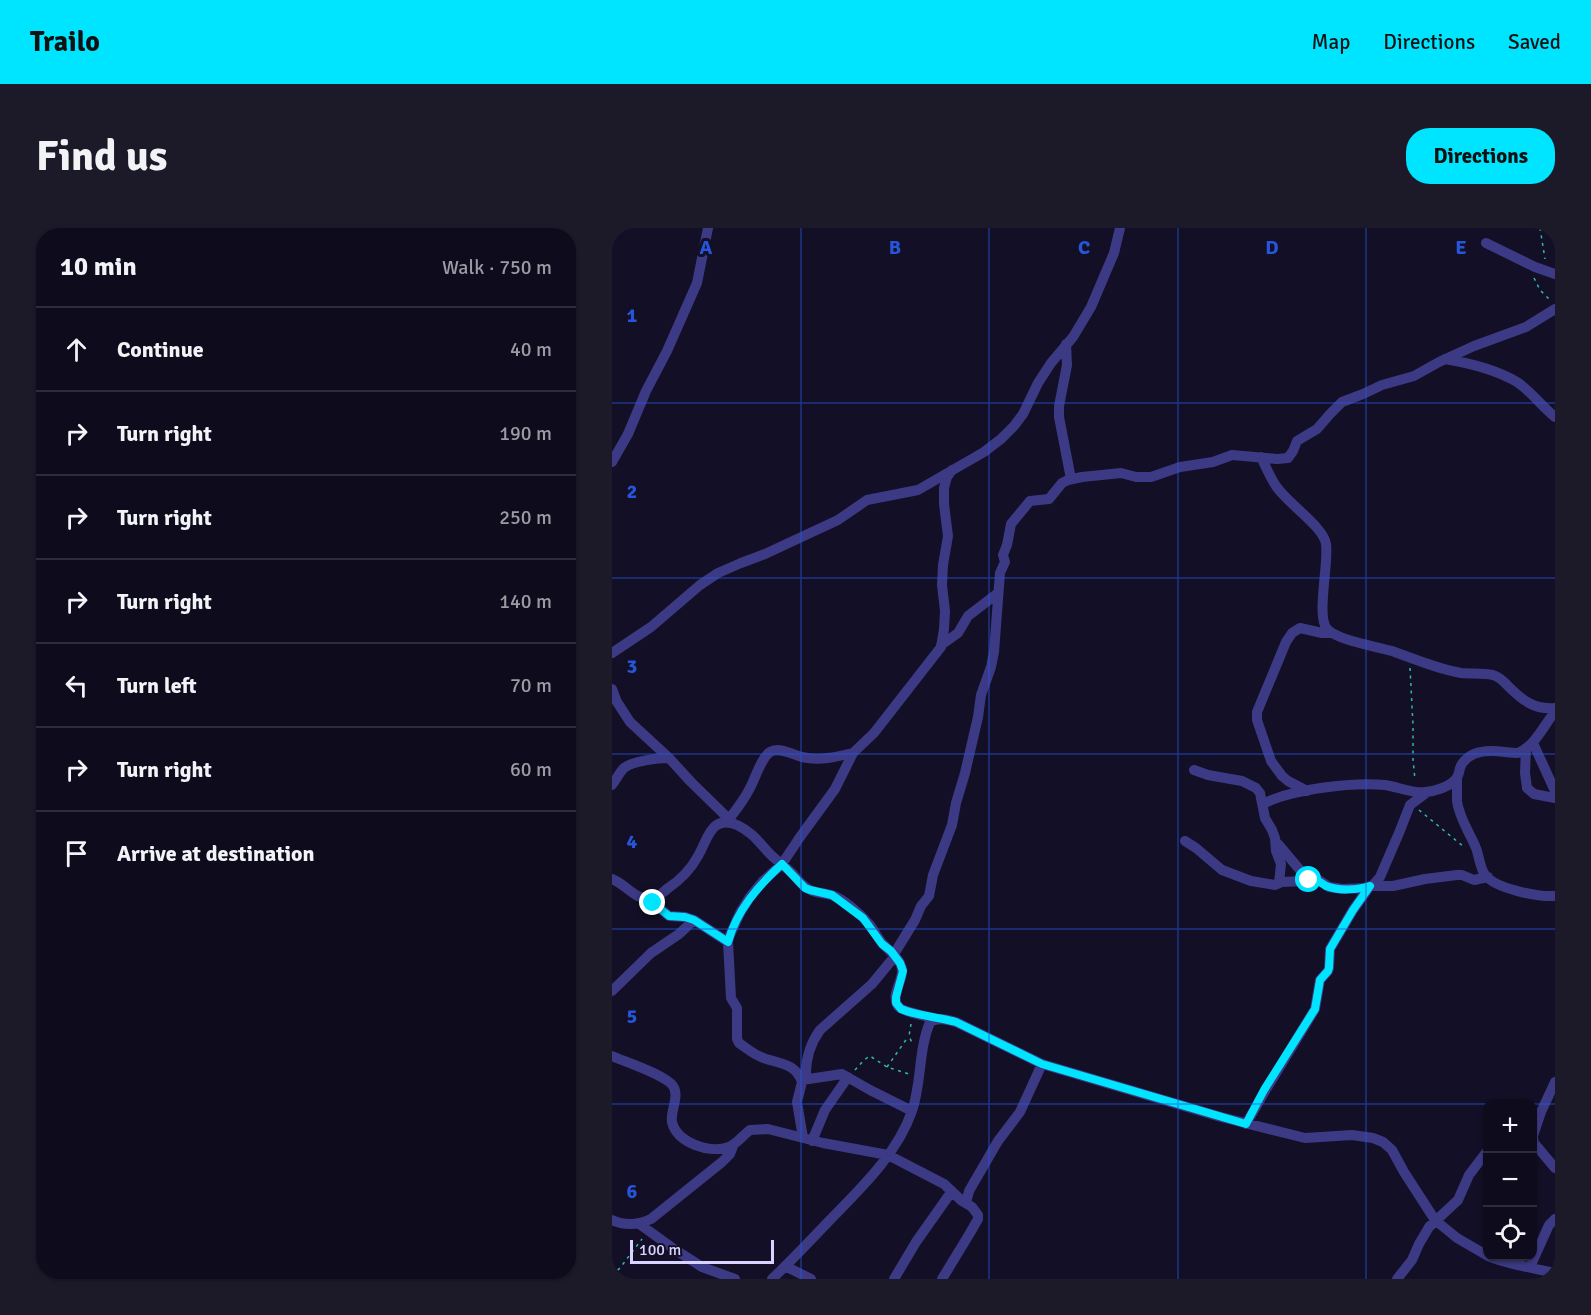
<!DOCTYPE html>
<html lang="en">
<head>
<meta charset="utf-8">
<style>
  body { margin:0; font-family:Signika,sans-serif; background:#1c1929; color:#f1f3f6 }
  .controls { position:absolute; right:18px; bottom:18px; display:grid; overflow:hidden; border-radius:12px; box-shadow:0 2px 4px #0004 }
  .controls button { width:54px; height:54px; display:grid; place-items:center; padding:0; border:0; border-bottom:2px solid #2e2b3b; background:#0e0b1c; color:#f1f3f6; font:30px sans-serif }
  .scale { position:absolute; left:18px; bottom:15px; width:144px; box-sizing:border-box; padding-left:6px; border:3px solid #d9d4ff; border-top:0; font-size:16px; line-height:21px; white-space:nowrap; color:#d9d4ff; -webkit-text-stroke:4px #130f26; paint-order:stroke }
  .stop { position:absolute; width:18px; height:18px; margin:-14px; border:4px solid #00e5ff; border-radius:50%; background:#fff }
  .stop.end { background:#00e5ff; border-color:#fff; box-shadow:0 2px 6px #0008 }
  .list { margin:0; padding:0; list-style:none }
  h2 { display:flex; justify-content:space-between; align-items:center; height:78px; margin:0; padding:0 24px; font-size:26px }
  h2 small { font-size:20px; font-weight:400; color:#9b9ba3 }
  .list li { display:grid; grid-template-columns:39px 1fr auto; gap:18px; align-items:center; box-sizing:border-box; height:84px; padding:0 24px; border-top:2px solid #2e2b3b }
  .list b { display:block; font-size:22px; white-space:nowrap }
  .list em { font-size:20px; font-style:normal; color:#9b9ba3 }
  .icon { flex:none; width:33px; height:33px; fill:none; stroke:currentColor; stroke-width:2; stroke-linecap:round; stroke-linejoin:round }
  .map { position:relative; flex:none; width:943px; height:1051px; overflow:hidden; border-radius:24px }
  header { display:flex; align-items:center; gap:36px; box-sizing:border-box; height:84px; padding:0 30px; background:#00e5ff; color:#111 }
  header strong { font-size:28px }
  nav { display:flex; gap:33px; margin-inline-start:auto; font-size:21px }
  .intro { display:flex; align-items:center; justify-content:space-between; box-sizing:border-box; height:144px; padding:0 36px }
  h1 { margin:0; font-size:42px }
  .button { padding:15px 27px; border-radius:24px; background:#00e5ff; color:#111; font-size:21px; font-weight:700 }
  main { display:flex; gap:36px; padding:0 36px }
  aside { flex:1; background:#0e0b1c; border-radius:24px; box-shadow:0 2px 4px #0004 }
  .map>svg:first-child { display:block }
</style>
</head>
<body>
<header>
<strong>Trailo</strong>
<nav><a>Map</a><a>Directions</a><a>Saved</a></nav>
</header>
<div class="intro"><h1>Find us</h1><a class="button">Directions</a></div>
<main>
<aside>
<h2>10 min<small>Walk · 750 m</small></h2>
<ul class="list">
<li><svg class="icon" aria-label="ahead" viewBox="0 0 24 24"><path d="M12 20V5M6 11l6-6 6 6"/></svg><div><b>Continue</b></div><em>40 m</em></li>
<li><svg class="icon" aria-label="right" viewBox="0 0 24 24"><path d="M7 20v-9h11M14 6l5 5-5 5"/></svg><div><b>Turn right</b></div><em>190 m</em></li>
<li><svg class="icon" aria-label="right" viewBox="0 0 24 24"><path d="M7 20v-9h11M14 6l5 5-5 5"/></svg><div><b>Turn right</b></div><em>250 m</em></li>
<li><svg class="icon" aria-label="right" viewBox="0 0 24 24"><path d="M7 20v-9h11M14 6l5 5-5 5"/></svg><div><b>Turn right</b></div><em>140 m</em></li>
<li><svg class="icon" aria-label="left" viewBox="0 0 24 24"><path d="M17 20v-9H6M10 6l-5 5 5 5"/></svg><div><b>Turn left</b></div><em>70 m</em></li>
<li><svg class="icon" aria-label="right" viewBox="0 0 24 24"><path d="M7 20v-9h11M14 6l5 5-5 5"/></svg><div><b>Turn right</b></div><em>60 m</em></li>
<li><svg class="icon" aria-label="arrive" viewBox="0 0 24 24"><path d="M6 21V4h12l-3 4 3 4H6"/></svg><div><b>Arrive at destination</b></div></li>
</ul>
</aside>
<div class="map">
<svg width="943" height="1051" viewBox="0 0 943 1051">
  <rect width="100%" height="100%" fill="#130f26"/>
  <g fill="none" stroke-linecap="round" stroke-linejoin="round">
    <path stroke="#2fb8b0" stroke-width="1.5" stroke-dasharray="3 4.5" stroke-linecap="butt" d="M928 0 933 31
      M922 50 928 62 938 72
      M798 440 801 497V531L803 552
      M807 582 852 619
      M299 796 297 808 301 817
      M275 839 296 809
      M243 842 252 832 258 828 275 839 297 846
      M0 1047 8 1040 30 1011"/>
    <path stroke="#3d3a85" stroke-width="10" d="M941 0 943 1
      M874 15 923 39 943 46
      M454 116 455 137 447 178V189L459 251
      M833 131C857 135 883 141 905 154 919 163 929 178 943 189
      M649 229C654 239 658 249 664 258 674 274 712 299 714 316 717 335 704 389 715 401 727 413 763 418 780 423 803 431 825 441 849 445 860 446 871 445 881 447 888 449 891 453 896 458 910 472 922 482 943 480
      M0 234 16 206 34 163 55 123 85 55 96 0
      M329 417 346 405 356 388 386 365
      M0 425 39 399 88 357 106 345 129 335 153 326 226 292 255 272 306 262 372 224 389 211 402 198 411 186 426 155 439 135 461 109 479 79 502 25 508 0
      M0 461 5 474 18 494 57 530 79 554 121 595
      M921 515 943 563
      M914 520 913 545 915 560 922 566 943 570
      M582 542 596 547 630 553 644 560 648 565 653 590 660 602 663 610 664 623 669 636 667 655
      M845 550C845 557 845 565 845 573 847 590 858 605 864 620 867 628 868 640 873 647 884 661 926 669 943 668
      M0 557C4 552 7 545 12 540 20 533 46 530 57 530
      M695 563 676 553 670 548 659 533 645 492V484L674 414 680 405 688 400 710 405H719
      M651 576C679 561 741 554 773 557 787 559 801 566 814 564 823 563 837 559 843 552 847 548 847 544 848 540 851 531 861 525 869 524 882 521 894 525 906 525 924 517 931 498 943 484
      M117 591C125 581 132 572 138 560 143 551 149 530 158 524 167 518 181 527 190 529 207 533 224 529 241 525
      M573 613 584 620 610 642 639 653 663 657 670 654 692 653 700 651H705L717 659 731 661 753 660 761 657 768 649 787 605 798 577 814 565
      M666 616 688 642 700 651
      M0 651C14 656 22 672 40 671 46 670 50 665 55 661 67 653 79 641 86 628 96 611 99 586 125 597 142 605 147 615 159 627 165 633 173 638 180 645 184 649 187 654 192 658 200 666 212 664 222 668 233 672 249 687 257 696 262 702 265 709 270 715 276 722 284 727 288 735 296 750 277 764 286 778 290 784 316 788 324 791
      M759 658H781L813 651 845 647H850L862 652 876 649
      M37 671 57 688 73 689 82 692 116 714
      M282 726 303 692 309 678 317 668 321 647 340 597 344 575 353 545 366 489 369 467 379 439 382 424 388 345 393 334 391 327 395 317 399 296 418 273 437 271 450 255 456 252 470 249 509 245 524 249H539L568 239 601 234 620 227 665 231 676 230 681 223 685 213 705 201 718 186 730 174 751 166 770 157 802 148 827 134 862 118 914 99 943 81
      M0 763 39 725 67 706 82 692
      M0 828C14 834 54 847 61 858 68 868 58 883 60 894 65 915 98 926 117 919 126 915 130 908 138 902L156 901 211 915 276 927 332 956 350 973 360 979 366 987V991L358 1005 330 1051
      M194 851C193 833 198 816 208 802L260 756 283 728
      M190 852 230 846 258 862 300 883
      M634 896 653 863 703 781 708 752 716 743 717 740 718 721 741 682 758 658
      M921 908 929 884 943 854
      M921 909 922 915 943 940
      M191 910 185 874 190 854C183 833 163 836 147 828 140 825 133 819 127 815L125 811V780L119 770 116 714 118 707 128 685 138 669 151 653 170 636 188 609 223 561 241 525 262 505 329 419 332 401 333 383 330 357 331 337 336 308 332 276V260L335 249 340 242
      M200 913 213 882 236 849
      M354 975 357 963 386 913 408 884 430 836
      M0 992C13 998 26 997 39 991L110 934 118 926 122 916
      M26 995 62 1021 90 1039 123 1051
      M876 1028C898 1037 921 1040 943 1045
      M173 1038 199 1051
      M918 1039 937 997 943 991
      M160 1051C179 1033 197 1014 215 995 246 963 285 927 300 883 310 854 306 823 318 794 326 789 336 792 344 794L430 836 609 889 693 910 740 907 761 910 771 914 780 922 792 944 823 992 845 1010 876 1028
      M282 1051 304 1014 340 963
      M785 1051 800 1032 807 1016 817 999 846 972 857 947 876 922"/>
  </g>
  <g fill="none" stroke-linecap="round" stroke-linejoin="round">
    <path stroke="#00e5ff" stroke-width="8" d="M41 675 57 688 73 689 82 692 116 714C125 682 146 658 170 636L193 660 198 662 220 667 251 690 270 716 279 723 288 735 291 743 284 769V775L289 781C305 788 327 789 344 794L430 836 634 896 652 862 703 781 708 752 716 743 717 740 718 721 741 682 758 658C746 662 726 663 714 658 707 654 705 650 697 652"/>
  </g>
  <path fill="none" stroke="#2655da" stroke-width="1.5" stroke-opacity="0.55" d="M189 0V1051M377 0V1051M566 0V1051M754 0V1051M0 175H943M0 350H943M0 526H943M0 701H943M0 876H876M921 876H943"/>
  <g font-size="20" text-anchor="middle" font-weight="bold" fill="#2655da" stroke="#130f26" stroke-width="6" stroke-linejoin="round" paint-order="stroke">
    <text x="94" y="26">A</text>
    <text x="283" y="26">B</text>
    <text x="472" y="26">C</text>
    <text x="660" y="26">D</text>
    <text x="849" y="26">E</text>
    <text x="20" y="94">1</text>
    <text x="20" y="270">2</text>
    <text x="20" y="445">3</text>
    <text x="20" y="620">4</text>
    <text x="20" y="795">5</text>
    <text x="20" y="970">6</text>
  </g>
</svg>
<div class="controls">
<button>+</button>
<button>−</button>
<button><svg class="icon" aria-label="locate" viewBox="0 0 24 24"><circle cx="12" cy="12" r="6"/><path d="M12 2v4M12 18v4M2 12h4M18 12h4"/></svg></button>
</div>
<div class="scale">100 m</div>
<div class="stop" style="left:697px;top:652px"></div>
<div class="stop end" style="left:41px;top:675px"></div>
</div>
</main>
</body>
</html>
